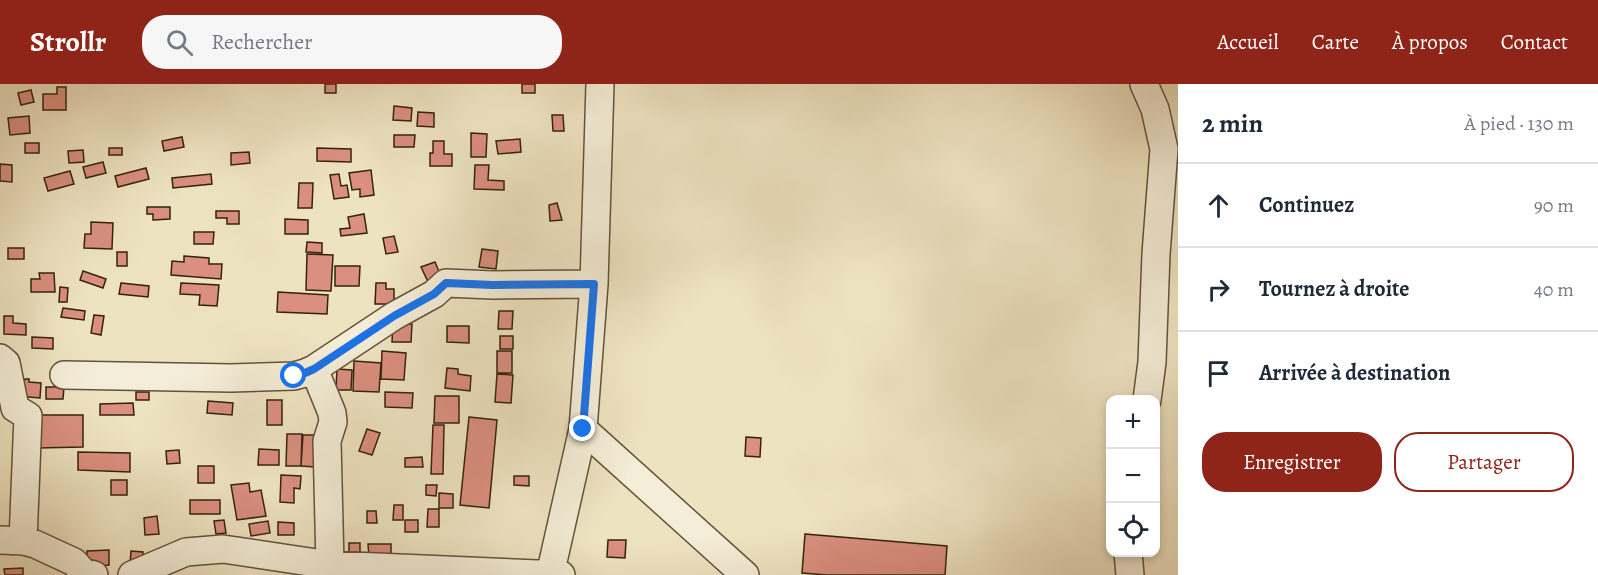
<!DOCTYPE html>
<html lang="fr">
<head>
<meta charset="utf-8">
<style>
  body { margin:0; font-family:Alegreya,serif; background:#f6f6f7; color:#1f2937 }
  .controls { position:absolute; right:18px; bottom:18px; display:grid; overflow:hidden; border-radius:12px; box-shadow:0 3px 9px #0003 }
  .controls button { width:54px; height:54px; display:grid; place-items:center; padding:0; border:0; border-bottom:2px solid #e0e1e3; background:#fff; color:#1f2937; font:30px sans-serif }
  .stop { position:absolute; width:18px; height:18px; margin:-14px; border:4px solid #1a73e8; border-radius:50%; background:#fff }
  .stop.end { background:#1a73e8; border-color:#fff; box-shadow:0 2px 6px #0008 }
  .list { margin:0; padding:0; list-style:none }
  h2 { display:flex; justify-content:space-between; align-items:center; height:78px; margin:0; padding:0 24px; font-size:26px }
  h2 small { font-size:20px; font-weight:400; color:#747a83 }
  .list li { display:grid; grid-template-columns:39px 1fr auto; gap:18px; align-items:center; box-sizing:border-box; height:84px; padding:0 24px; border-top:2px solid #e0e1e3 }
  .list b { display:block; font-size:22px; white-space:nowrap }
  .list em { font-size:20px; font-style:normal; color:#747a83 }
  .actions { display:flex; gap:12px; padding:18px 24px }
  .actions a { flex:1; padding:14px 0; border:2px solid #8f2418; border-radius:24px; text-align:center; font-size:21px; color:#8f2418 }
  .actions .main { background:#8f2418; color:#fff }
  .icon { flex:none; width:33px; height:33px; fill:none; stroke:currentColor; stroke-width:2; stroke-linecap:round; stroke-linejoin:round }
  .map { position:relative; flex:none; width:1178px; height:491px; overflow:hidden }
  header { display:flex; align-items:center; gap:36px; box-sizing:border-box; height:84px; padding:0 30px; background:#8f2418; color:#fff }
  header strong { font-size:28px }
  nav { display:flex; gap:33px; margin-inline-start:auto; font-size:21px }
  .search { width:420px; height:54px; background:#f6f6f7; display:flex; align-items:center; gap:15px; box-sizing:border-box; padding:0 21px; border-radius:24px; color:#747a83; font-size:22px }
  main { display:flex }
  aside { flex:1; background:#fff }
  .map>svg:first-child { display:block }
</style>
</head>
<body>
<header>
<strong>Strollr</strong>
<div class="search"><svg class="icon" aria-label="search" viewBox="0 0 24 24"><circle cx="10" cy="10" r="6"/><path d="M15 15l6 6"/></svg>Rechercher</div>
<nav><a>Accueil</a><a>Carte</a><a>À propos</a><a>Contact</a></nav>
</header>
<main>
<div class="map">
<svg width="1178" height="491" viewBox="0 0 1178 491">
  <rect width="100%" height="100%" fill="#eee3c1"/>
  <filter id="stains"><feTurbulence type="fractalNoise" baseFrequency=".00333" numOctaves="4"/><feColorMatrix values="0 0 0 0 .2 0 0 0 0 .09 0 0 0 0 .02 0 0 0 .5 -.17"/></filter>
  <radialGradient id="worn" r=".72"><stop offset=".6" stop-color="#630" stop-opacity="0"/><stop offset="1" stop-color="#630" stop-opacity=".3"/></radialGradient>
  <path fill="#da8f7f" stroke="#36230e" stroke-width="1.5" d="M325 0H336V9H325Z
    M522 0H535V9H522Z
    M57 3H66V26H43V10H57Z
    M31 6 34 18 21 21 18 9Z
    M394 22 412 24 411 37 393 36Z
    M418 28 434 29V43L417 42Z
    M552 31H563L564 47H553Z
    M29 32 30 49 10 51 8 34Z
    M471 49 487 50 486 73H471Z
    M394 51H415L414 63H394Z
    M182 53 184 63 164 67 162 57Z
    M520 55 521 68 498 70 496 57Z
    M433 57H444V70H452V82H430V69H433Z
    M25 59H39V69H25Z
    M109 64H122V71H109Z
    M317 64 351 65V78L317 77Z
    M83 66 84 78 69 79 68 67Z
    M249 68 250 79 231 81V69Z
    M103 78 106 89 86 94 83 83Z
    M0 80 12 81V98L0 97Z
    M475 81H489L488 96 504 97V106L474 105Z
    M146 84 149 95 118 103 115 92Z
    M371 86 374 111 360 113V105L352 106 349 89Z
    M70 87 74 100 48 107 44 94Z
    M211 90 212 100 173 104 172 94Z
    M339 90 341 102 347 101 349 113 334 115 330 91Z
    M299 99H313L312 124H298Z
    M557 119 562 136 550 137 549 121Z
    M147 123H170V135L153 136V130H147Z
    M216 127H239V140H227V134H216Z
    M364 130 367 149 341 152 340 145 350 144 348 133Z
    M285 135 308 136V150H285Z
    M91 138 113 139 112 165 84 164 85 150H91Z
    M194 148H214L213 160H194Z
    M394 152 398 168 386 170 383 154Z
    M307 158 322 159V169L306 168Z
    M8 164H24V175H8Z
    M482 165 498 167 496 185 479 183Z
    M117 168H127V182H117Z
    M307 170 333 171 331 207 306 206Z
    M184 172 209 174V180H222L221 195 171 191 172 177 184 178Z
    M435 178 443 197 430 202 421 183Z
    M335 182H360L359 202H335Z
    M83 187 106 195 103 204 80 196Z
    M39 189H54L55 208H31V195H40Z
    M121 199 149 202 148 213 119 210Z
    M181 199 219 201 217 222 199 221 200 211 180 210Z
    M376 199H386V205H394V220H375Z
    M60 203 68 204 67 218H59Z
    M278 208 328 211 327 230 277 228Z
    M63 224 85 227 84 236 61 233Z
    M499 227H513L512 245H498Z
    M94 231 104 232 101 251 91 249Z
    M4 232H13V239L26 240V251L4 250Z
    M393 240H412L411 258H392Z
    M447 242H469V259L447 258Z
    M500 252H513V265H500Z
    M32 253 53 254V265L32 264Z
    M382 267 406 269 404 296 381 295Z
    M497 267H512V289H497Z
    M354 277 381 279 379 308 353 307Z
    M447 284 458 285V290L471 292 470 307 445 304Z
    M337 285 352 286 351 306H336Z
    M497 290 513 291 511 319 495 318Z
    M25 295H29V298L41 299 40 314 17 312 18 297 24 298Z
    M46 303H64L63 315H46Z
    M136 308H149V316H136Z
    M385 308 413 309 412 324 385 323Z
    M435 312H459V339H434Z
    M267 316H282V341H267Z
    M208 317 233 319 232 331 207 329Z
    M133 319 134 331H100V320Z
    M37 331H83V363L37 364Z
    M469 333 497 336 489 424 460 421Z
    M433 341H444L443 390H431Z
    M367 345 380 349 372 371 359 367Z
    M287 350H302L301 382H286Z
    M303 351H316L315 383 301 382Z
    M746 353 761 354 760 373 745 372Z
    M259 365 279 366V381H258Z
    M179 366 180 379 167 380 166 367Z
    M78 368 130 369V388L78 386Z
    M422 373 423 383H405V374Z
    M198 382H214V399H198Z
    M281 391 301 392 300 405 294 404V419L280 418Z
    M514 392H529V402L514 401Z
    M111 396H127V411H111Z
    M249 399 250 408 261 406 266 432 237 436 231 401Z
    M426 401H437L436 412 426 411Z
    M439 409 453 410V424H439Z
    M190 416H220V430H190Z
    M394 421H403V436H393Z
    M428 425H439V443H427Z
    M367 427H376L377 439H367Z
    M157 432 159 450 145 451 144 434Z
    M224 436 226 449 216 450 214 437Z
    M405 436H418V448H405Z
    M268 437 270 449 251 452 249 440Z
    M278 438 294 439V451H278Z
    M805 450 947 462 945 491H827L802 489Z
    M608 456H626L625 474 607 473Z
    M349 459H360V470L349 469Z
    M368 460H391V473H369Z
    M109 466V481L87 483V467Z
    M131 467 143 468 142 481 130 479Z
    M23 484V491H5L4 485Z"/>
  <g fill="none" stroke-linecap="round" stroke-linejoin="round">
    <defs>
      <path id="street" d="M1144 0 1155 25 1164 65 1156 170 1152 278 1147 316
        M0 274 6 279 15 324 28 332 23 457
        M314 285 332 329 333 338 327 357 330 481
        M64 291 231 294 294 292 305 289 314 285 394 232 434 210 446 199 493 201 594 200
        M583 345 745 491
        M0 456 23 457 35 460 74 478 83 488 94 491
        M1128 468 1130 491
        M132 491 186 468 223 465 330 481 561 491
        M550 491 583 345 594 200 600 0"/>
    </defs>
    <use href="#street" stroke="#64533b" stroke-width="30"/>
    <use href="#street" stroke="#f4edd7" stroke-width="27"/>
  </g>
  <g fill="none" stroke-linecap="round" stroke-linejoin="round">
    <path stroke="#1a73e8" stroke-width="8" d="M294 292 305 289 314 285 394 232 434 210 446 199 493 201 594 200 583 345"/>
  </g>
  <rect width="100%" height="100%" filter="url(#stains)"/>
  <rect width="100%" height="100%" fill="url(#worn)"/>
</svg>
<div class="controls">
<button>+</button>
<button>−</button>
<button><svg class="icon" aria-label="locate" viewBox="0 0 24 24"><circle cx="12" cy="12" r="6"/><path d="M12 2v4M12 18v4M2 12h4M18 12h4"/></svg></button>
</div>
<div class="stop" style="left:294px;top:292px"></div>
<div class="stop end" style="left:583px;top:345px"></div>
</div>
<aside>
<h2>2 min<small>À pied · 130 m</small></h2>
<ul class="list">
<li><svg class="icon" aria-label="ahead" viewBox="0 0 24 24"><path d="M12 20V5M6 11l6-6 6 6"/></svg><div><b>Continuez</b></div><em>90 m</em></li>
<li><svg class="icon" aria-label="right" viewBox="0 0 24 24"><path d="M7 20v-9h11M14 6l5 5-5 5"/></svg><div><b>Tournez à droite</b></div><em>40 m</em></li>
<li><svg class="icon" aria-label="arrive" viewBox="0 0 24 24"><path d="M6 21V4h12l-3 4 3 4H6"/></svg><div><b>Arrivée à destination</b></div></li>
</ul>
<div class="actions"><a class="main">Enregistrer</a><a>Partager</a></div>
</aside>
</main>
</body>
</html>
